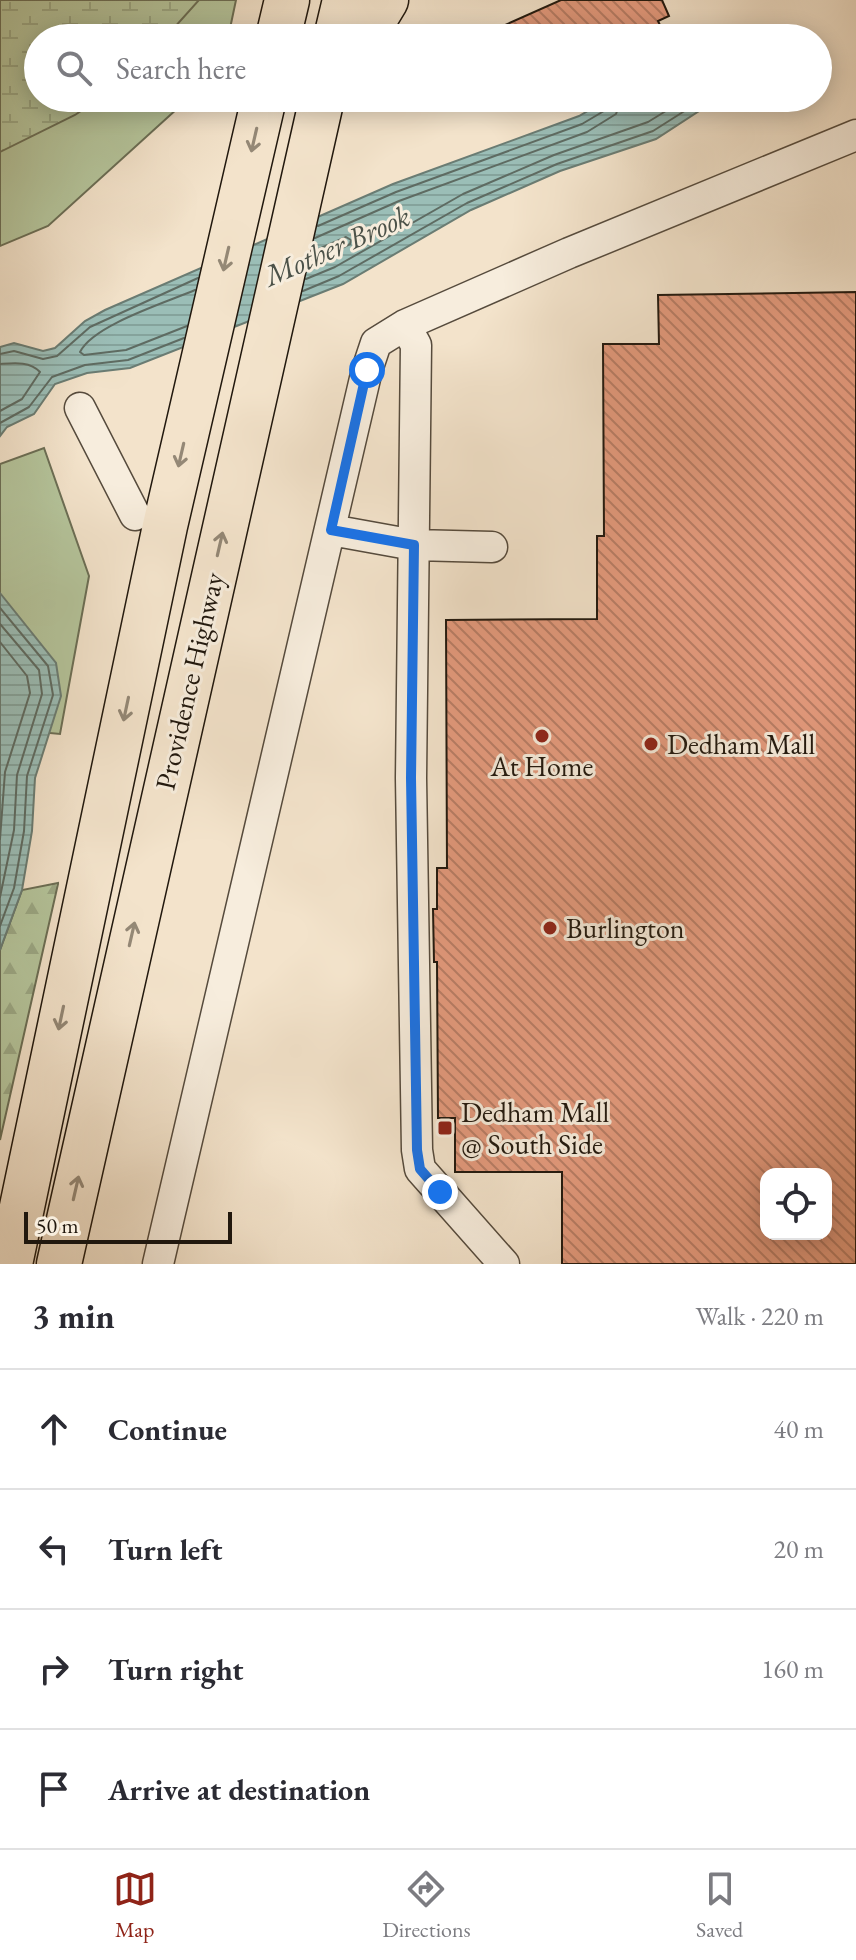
<!DOCTYPE html>
<html lang="en">
<head>
<meta charset="utf-8">
<style>
  body { margin:0; font-family:"EB Garamond",serif; background:#f2f2f3; color:#2b2b33 }
  .controls { position:absolute; right:24px; bottom:24px; display:grid; overflow:hidden; border-radius:16px; box-shadow:0 4px 20px #0003 }
  .controls button { width:72px; height:72px; display:grid; place-items:center; padding:0; border:0; border-bottom:2px solid #e1e1e2; background:#fff; color:#2b2b33; font:40px sans-serif }
  .scale { position:absolute; left:24px; bottom:20px; width:208px; box-sizing:border-box; padding-left:8px; border:4px solid #21180e; border-top:0; font-size:22px; line-height:28px; white-space:nowrap; color:#21180e; -webkit-text-stroke:6px #f7eddd; paint-order:stroke }
  .stop { position:absolute; width:24px; height:24px; margin:-18px; border:6px solid #1a73e8; border-radius:50%; background:#fff }
  .stop.end { background:#1a73e8; border-color:#fff; box-shadow:0 2px 8px #0008 }
  .list { margin:0; padding:0; list-style:none }
  h2 { display:flex; justify-content:space-between; align-items:center; height:104px; margin:0; padding:0 32px; font-size:34px }
  h2 small { font-size:26px; font-weight:400; color:#7c7c81 }
  .list li { display:grid; grid-template-columns:52px 1fr auto; gap:24px; align-items:center; box-sizing:border-box; height:120px; padding:0 32px; border-top:2px solid #e1e1e2 }
  .list b { display:block; font-size:30px; white-space:nowrap }
  .list em { font-size:26px; font-style:normal; color:#7c7c81 }
  .icon { flex:none; width:44px; height:44px; fill:none; stroke:currentColor; stroke-width:2; stroke-linecap:round; stroke-linejoin:round }
  .map { position:relative; flex:none; width:856px; height:1264px; overflow:hidden }
  .search { position:absolute; background:#fff; box-shadow:0 4px 20px #0003; left:24px; right:24px; top:24px; height:88px; display:flex; align-items:center; gap:20px; box-sizing:border-box; padding:0 28px; border-radius:44px; color:#7c7c81; font-size:30px }
  .sheet { height:584px; background:#fff }
  nav { display:flex; justify-content:space-around; align-items:center; box-sizing:border-box; height:112px; border-top:2px solid #e1e1e2; background:#fff; font-size:22px; color:#7c7c81 }
  nav a { display:grid; justify-items:center; gap:4px }
  nav .on { color:#8f2418 }
  .map>svg:first-child { display:block }
</style>
</head>
<body>
<div class="map">
<svg width="856" height="1264" viewBox="0 0 856 1264">
  <defs>
    <pattern id="forest-firs" width="22" height="20" patternUnits="userSpaceOnUse" patternTransform="scale(2)"><rect width="22" height="20" fill="#b5c59c"/><path d="M5 1l3.5 6h-7zM16 11l3.5 6h-7z" fill="#9ba885"/></pattern>
    <pattern id="wetland-marsh" width="20" height="14" patternUnits="userSpaceOnUse" patternTransform="scale(2)"><rect width="20" height="14" fill="#b5c59c"/><path d="M1 5h8M5 5V1M11 12h8M15 12V8" fill="none" stroke="#9ba885"/></pattern>
    <pattern id="water-rules" width="6" height="5" patternUnits="userSpaceOnUse" patternTransform="scale(2)"><rect width="6" height="5" fill="#9bbeb7"/><path d="M0 2.5h6" fill="none" stroke="#85a39c"/></pattern>
    <pattern id="building-back-hatch" width="6" height="6" patternUnits="userSpaceOnUse" patternTransform="scale(2)"><rect width="6" height="6" fill="#e49a7d"/><path d="M-1 5l2 2M0 0l6 6M5-1l2 2" fill="none" stroke="#b87d65"/></pattern>
  </defs>
  <rect width="100%" height="100%" fill="#f3e3cb"/>
  <filter id="stains"><feTurbulence type="fractalNoise" baseFrequency=".0025" numOctaves="4"/><feColorMatrix values="0 0 0 0 .2 0 0 0 0 .09 0 0 0 0 .02 0 0 0 .5 -.17"/></filter>
  <radialGradient id="worn" r=".72"><stop offset=".6" stop-color="#630" stop-opacity="0"/><stop offset="1" stop-color="#630" stop-opacity=".3"/></radialGradient>
  <path fill="#b5c59c" stroke="#6b6e55" stroke-width="2" d="M0 0H236L228 38H38V98H189L48 226 0 246Z
    M44 448 89 576 60 734 7 729 0 706V464Z"/>
  <path fill="url(#forest-firs)" stroke="#6b6e55" stroke-width="2" d="M58 883V884L0 1140V950L22 890Z"/>
  <path fill="url(#wetland-marsh)" stroke="#6b6e55" stroke-width="2" d="M0 0H199L165 38H38V98H100L75 115 0 152Z"/>
  <path fill="url(#water-rules)" stroke="#6a7c73" stroke-width="2" d="M610 98H719L656 139 560 171 471 210 343 284 130 368 87 373 55 384 34 414 7 427 0 436V347L14 343 43 351 55 348 85 321 105 310 393 184 579 116Z
    M0 593 56 663 61 696 35 778 32 831 22 890 0 950Z"/>
  <g fill="none" stroke-linecap="round" stroke-linejoin="round">
    <path stroke="#5e6b62" stroke-width="2" d="M318 226 396 192 582 124 609 108 612 98
      M315 238 399 201 587 132 616 114 622 98
      M309 265 350 244 351 240 346 237 312 252
      M306 279 335 267 463 194 554 155 648 122 687 98
      M303 291 339 276 467 203 557 164 653 131 705 98
      M187 326 126 350 84 355 80 352C93 325 167 302 195 290
      M0 354 14 351 43 359 57 356 90 327 198 278
      M0 364C14 363 30 361 40 372L22 399 0 411
      M0 423 29 407 52 377 85 365 128 360 184 338
      M0 608 48 666 53 695 27 776 24 831 14 888 0 926
      M0 624 39 670 42 694 17 775 14 830 0 897
      M0 642 27 676 30 693 5 772 0 839"/>
  </g>
  <path fill="url(#building-back-hatch)" stroke="#21180e" stroke-width="2" fill-rule="evenodd" d="M561 0H662L669 16 658 21 660 25 655 28 656 32 642 38H476Z
    M856 292V1264H562V1172H455V1118H438L437 962H434L433 909H437V868H447L446 620 597 619V536H604L603 344H659L658 295ZM766 1174H826V1234H766Z"/>
  <g fill="none" stroke-linecap="round" stroke-linejoin="round">
    <defs>
      <path id="minor" d="M405 325 416 345 411 778 417 1150 420 1169 504 1264
        M80 408 135 515
        M331 530 414 545 492 547
        M158 1264 367 370 376 343 405 325 569 253 856 135"/>
      <path id="highway" d="M278 38 287 0
        M336 38 345 0
        M363 38 386 0
        M10 1264 165 526 264 98
        M59 1264 322 98"/>
    </defs>
    <use href="#minor" stroke="#564b3d" stroke-width="33"/>
    <use href="#highway" stroke="#21180e" stroke-width="47"/>
    <use href="#minor" stroke="#f7eddd" stroke-width="30"/>
    <use href="#highway" stroke="#f3e3cb" stroke-width="44"/>
  </g>
  <defs><path id="oneway-shaft" d="M-6 0H5M1.5-3L5.5 0L1.5 3" fill="none" stroke-width="1.6" stroke-linecap="round" stroke-linejoin="round" transform="scale(2)"/></defs>
  <g stroke="#948876">
    <use href="#oneway-shaft" transform="translate(254 140) rotate(103)"/>
    <use href="#oneway-shaft" transform="translate(226 259) rotate(103)"/>
    <use href="#oneway-shaft" transform="translate(181 455) rotate(103)"/>
    <use href="#oneway-shaft" transform="translate(220 544) rotate(-77)"/>
    <use href="#oneway-shaft" transform="translate(126 709) rotate(102)"/>
    <use href="#oneway-shaft" transform="translate(132 934) rotate(-77)"/>
    <use href="#oneway-shaft" transform="translate(61 1018) rotate(102)"/>
    <use href="#oneway-shaft" transform="translate(76 1188) rotate(-77)"/>
  </g>
  <g fill="none" stroke-linecap="round" stroke-linejoin="round">
    <path stroke="#1a73e8" stroke-width="10" d="M367 370 331 530 414 545 411 778 417 1150 420 1169 440 1192"/>
  </g>
  <g fill="#8f2418" stroke="#f7eddd" stroke-width="3">
    <circle cx="542" cy="736" r="8"/>
    <circle cx="651" cy="744" r="8"/>
    <circle cx="550" cy="928" r="8"/>
    <rect x="437" y="1120" width="16" height="16" rx="4"/>
  </g>
  <g text-anchor="middle" stroke-width="6" stroke-linejoin="round" paint-order="stroke">
    <g font-size="28" fill="#21180e" stroke="#f7eddd">
      <text transform="translate(189 681) rotate(-77)" y="10">Providence Highway</text>
    </g>
    <g font-size="28" fill="#21180e" stroke="#f7eddd" text-anchor="start">
      <text x="667" y="754">Dedham Mall</text>
      <text x="542" y="776" text-anchor="middle">At Home</text>
      <text x="566" y="938">Burlington</text>
      <text x="461" y="1122">Dedham Mall<tspan x="461" dy="32">@ South Side</tspan></text>
    </g>
    <g font-size="30" font-style="italic" fill="#4c5249" stroke="#f7eddd">
      <text transform="translate(337 246) rotate(-24)" y="10">Mother Brook</text>
    </g>
  </g>
  <rect width="100%" height="100%" filter="url(#stains)"/>
  <rect width="100%" height="100%" fill="url(#worn)"/>
</svg>
<div class="controls">
<button><svg class="icon" aria-label="locate" viewBox="0 0 24 24"><circle cx="12" cy="12" r="6"/><path d="M12 2v4M12 18v4M2 12h4M18 12h4"/></svg></button>
</div>
<div class="scale">50 m</div>
<div class="stop" style="left:367px;top:370px"></div>
<div class="stop end" style="left:440px;top:1192px"></div>
<div class="search"><svg class="icon" aria-label="search" viewBox="0 0 24 24"><circle cx="10" cy="10" r="6"/><path d="M15 15l6 6"/></svg>Search here</div>
</div>
<section class="sheet">
<h2>3 min<small>Walk · 220 m</small></h2>
<ul class="list">
<li><svg class="icon" aria-label="ahead" viewBox="0 0 24 24"><path d="M12 20V5M6 11l6-6 6 6"/></svg><div><b>Continue</b></div><em>40 m</em></li>
<li><svg class="icon" aria-label="left" viewBox="0 0 24 24"><path d="M17 20v-9H6M10 6l-5 5 5 5"/></svg><div><b>Turn left</b></div><em>20 m</em></li>
<li><svg class="icon" aria-label="right" viewBox="0 0 24 24"><path d="M7 20v-9h11M14 6l5 5-5 5"/></svg><div><b>Turn right</b></div><em>160 m</em></li>
<li><svg class="icon" aria-label="arrive" viewBox="0 0 24 24"><path d="M6 21V4h12l-3 4 3 4H6"/></svg><div><b>Arrive at destination</b></div></li>
</ul>
</section>
<nav>
<a class="on"><svg class="icon" aria-label="map" viewBox="0 0 24 24"><path d="M3 6l6-2 6 2 6-2v14l-6 2-6-2-6 2zM9 4v14M15 6v14"/></svg>Map</a>
<a><svg class="icon" aria-label="directions" viewBox="0 0 24 24"><path d="M12 3l9 9-9 9-9-9zM9 14v-3h6M13 9l2 2-2 2"/></svg>Directions</a>
<a><svg class="icon" aria-label="saved" viewBox="0 0 24 24"><path d="M7 4h10v16l-5-4-5 4z"/></svg>Saved</a>
</nav>
</body>
</html>
